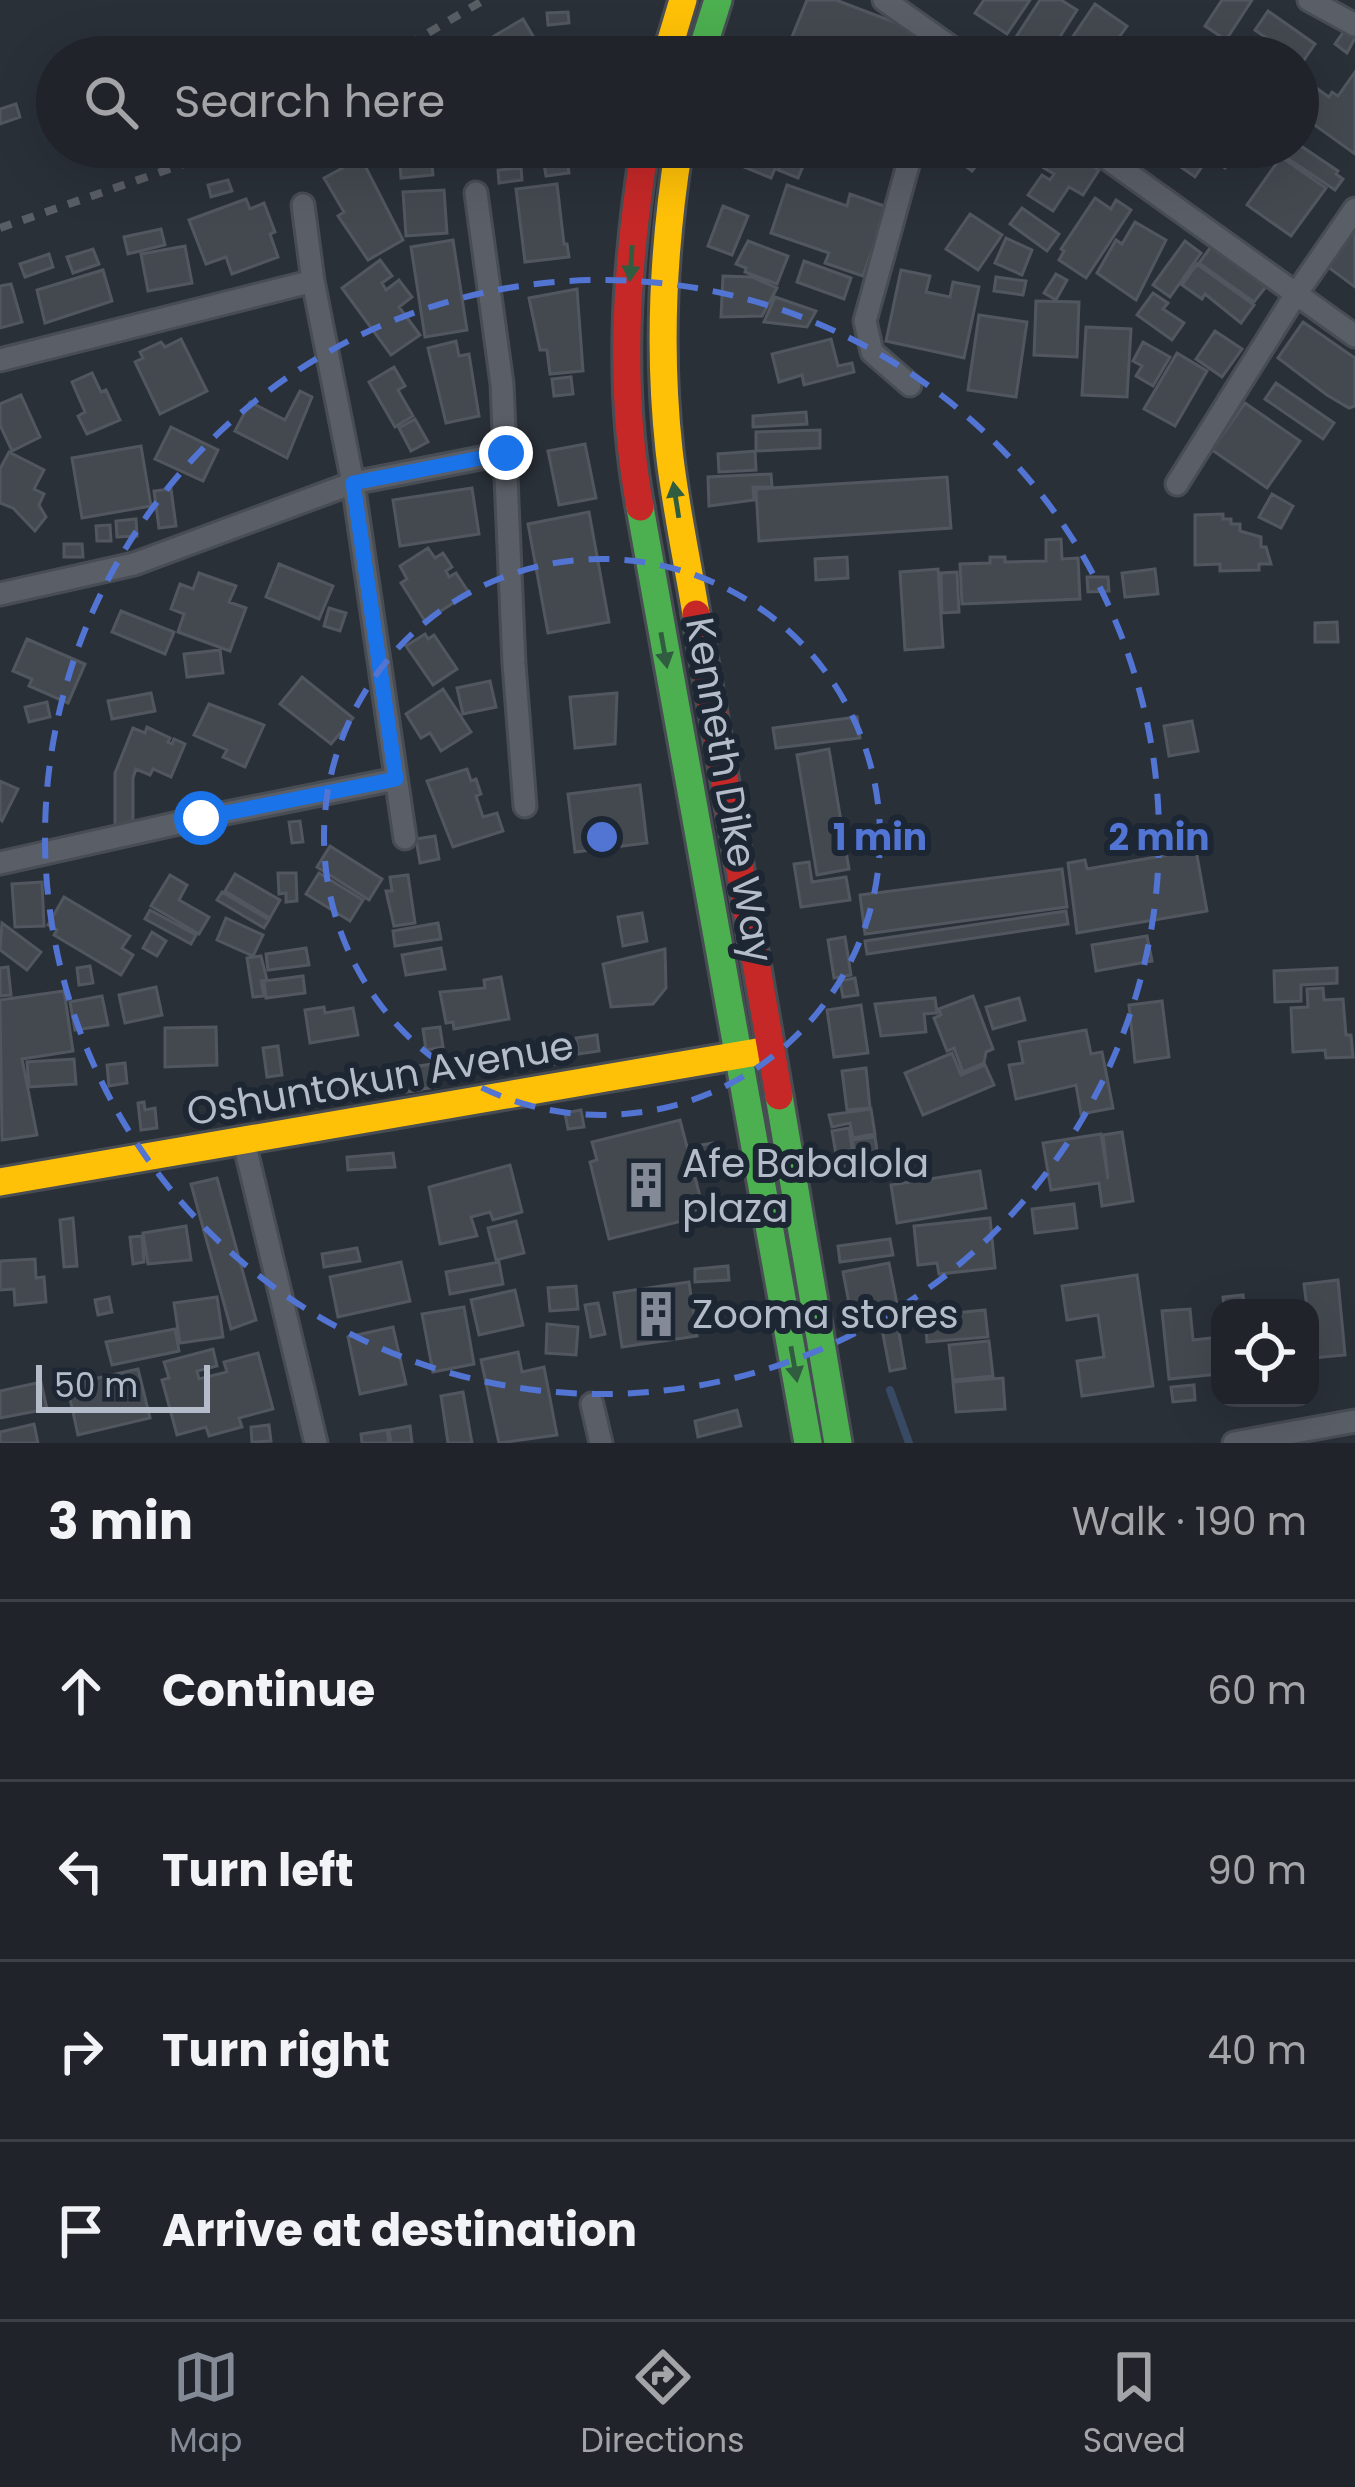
<!DOCTYPE html>
<html lang="en">
<head>
<meta charset="utf-8">
<style>
  body { margin:0; font-family:Poppins,sans-serif; background:#2d3036; color:#f1f3f6 }
  .controls { position:absolute; right:36px; bottom:36px; display:grid; overflow:hidden; border-radius:24px; box-shadow:0 12px 48px #0002 }
  .controls button { width:108px; height:108px; display:grid; place-items:center; padding:0; border:0; border-bottom:3px solid #3d4147; background:#20242a; color:#f1f3f6; font:60px sans-serif }
  .scale { position:absolute; left:36px; bottom:30px; width:174px; box-sizing:border-box; padding-left:12px; border:6px solid #b4bcc9; border-top:0; font-size:33px; line-height:42px; white-space:nowrap; color:#b4bcc9; -webkit-text-stroke:9px #1d2633; paint-order:stroke }
  .stop { position:absolute; width:36px; height:36px; margin:-27px; border:9px solid #1a73e8; border-radius:50%; background:#fff }
  .stop.end { background:#1a73e8; border-color:#fff; box-shadow:0 3px 12px #0008 }
  .list { margin:0; padding:0; list-style:none }
  h2 { display:flex; justify-content:space-between; align-items:center; height:156px; margin:0; padding:0 48px; font-size:51px }
  h2 small { font-size:39px; font-weight:400; color:#a2a4a8 }
  .list li { display:grid; grid-template-columns:78px 1fr auto; gap:36px; align-items:center; box-sizing:border-box; height:180px; padding:0 48px; border-top:3px solid #3d4147 }
  .list b { display:block; font-size:45px; white-space:nowrap }
  .list em { font-size:39px; font-style:normal; color:#a2a4a8 }
  .icon { flex:none; width:66px; height:66px; fill:none; stroke:currentColor; stroke-width:2; stroke-linecap:round; stroke-linejoin:round }
  .map { position:relative; flex:none; width:1355px; height:1443px; overflow:hidden }
  .search { position:absolute; background:#20242a; box-shadow:0 12px 48px #0002; left:36px; right:36px; top:36px; height:132px; display:flex; align-items:center; gap:30px; box-sizing:border-box; padding:0 42px; border-radius:66px; color:#a2a4a8; font-size:45px }
  .sheet { height:876px; background:#20242a }
  nav { display:flex; justify-content:space-around; align-items:center; box-sizing:border-box; height:168px; border-top:3px solid #3d4147; background:#20242a; font-size:33px; color:#a2a4a8 }
  nav a { display:grid; justify-items:center; gap:6px }
  nav .on { color:#848b96 }
  .map>svg:first-child { display:block }
</style>
</head>
<body>
<div class="map">
<svg width="1355" height="1443" viewBox="0 0 1355 1443">
  <rect width="100%" height="100%" fill="#2a3038"/>
  <g fill="none" stroke-linecap="round" stroke-linejoin="round">
    <path stroke="#384963" stroke-width="8" d="M890 1390 909 1443"/>
  </g>
  <path fill="#444950" stroke="#52575f" stroke-width="3" d="M807 0H836L923 33 913 57H808L787 49Z
    M984 0H1030L1007 34 975 13Z
    M1040 0H1061L1077 10 1047 57 1016 37Z
    M1222 0H1252L1226 40 1205 26Z
    M1095 4 1127 26 1105 57H1059Z
    M1268 11 1315 44 1302 63 1255 30Z
    M568 12 569 23 548 25 547 13Z
    M523 19 533 36 504 53 494 36Z
    M1345 30 1355 38 1347 53 1335 44Z
    M1265 40 1287 57H1251Z
    M1205 42 1228 57H1196Z
    M1355 72V154L1298 113V83L1302 78 1329 97 1332 92 1338 96Z
    M16 104 20 117 0 124V109Z
    M57 104V128L50 130 43 108Z
    M1298 144 1338 171 1336 174 1343 179 1335 190 1278 152 1281 147Z
    M399 147H430L433 175 401 178Z
    M753 147H811L798 178 778 170 784 157 781 155 771 178 744 167Z
    M941 147H988L989 148 972 171Z
    M1064 147 1099 170 1083 195 1069 187 1053 211 1028 195 1042 175 1050 180 1054 174 1044 168 1057 150Z
    M1194 147H1240L1225 168Z
    M1186 148 1205 162 1195 177 1175 163Z
    M1281 157 1326 188 1291 236 1247 205Z
    M361 158 403 240 368 260 338 216 344 212 324 178Z
    M567 160 569 173 546 176 544 164Z
    M521 168 522 180 499 183 498 170Z
    M228 180 232 191 211 197 208 185Z
    M557 184 564 244H567L569 257 525 262 516 189Z
    M787 185 847 206 850 194 887 207 863 276 825 263 829 253 771 233Z
    M444 190 447 233 406 236 403 192Z
    M1095 198 1111 209 1116 200 1131 210 1086 278 1059 260 1064 251 1061 249Z
    M246 199 250 209 264 203 275 232 270 234 278 257 232 274 226 257 206 264 189 220Z
    M723 206 748 216 732 255 708 246Z
    M1022 208 1059 234 1047 251 1010 224Z
    M970 214 1002 235 978 270 946 249Z
    M1135 222 1166 240 1136 300 1097 273 1116 240 1122 244Z
    M161 229 165 245 128 254 124 237Z
    M1355 229V287L1328 267Z
    M1006 238 1032 250 1022 275 995 263Z
    M453 240 467 330 425 337 411 247Z
    M748 241 788 256 777 284 745 272 746 268 736 264Z
    M1185 241 1201 253 1170 297 1153 285Z
    M1213 244 1268 284 1254 302 1199 263Z
    M185 246 192 283 148 291 141 254Z
    M93 249 99 264 73 273 67 257Z
    M49 254 53 267 25 277 20 264Z
    M380 260 392 276 382 283 386 290 399 280 412 297 399 307 420 335 391 355 342 288Z
    M804 261 851 278 844 299 797 282Z
    M1197 264 1254 305 1241 323 1205 294 1202 299 1182 285Z
    M103 270 112 301 45 323 37 290Z
    M901 270 930 276 926 292 950 297 953 282 979 287 964 358 886 341Z
    M1056 274 1067 280 1056 300 1044 293Z
    M723 276 752 277 777 288 762 316 721 317Z
    M996 277 1026 281 1023 295 994 291Z
    M11 284 22 322 0 328V286Z
    M577 289 583 371 550 374 547 350H540L529 298Z
    M1153 293 1168 303 1163 309 1184 323 1172 340 1137 315Z
    M775 297 816 311 807 327 764 322Z
    M1036 301 1079 302 1077 357 1034 355Z
    M979 315 1027 322 1016 397 968 390Z
    M1303 322 1355 358V406L1349 408 1327 395 1278 358Z
    M1086 327 1131 329 1127 397 1082 395Z
    M1215 331 1242 349 1222 377 1196 359Z
    M181 339 207 391 160 414 135 362 143 358 140 352 161 342 165 347Z
    M831 339 838 366 852 363 854 372 804 385 802 375 779 382 772 354Z
    M456 341 459 356 469 354 479 416 446 423 428 348Z
    M1143 342 1170 357 1153 386 1136 376 1142 366 1133 361Z
    M1177 353 1207 371 1175 426 1144 409Z
    M394 367 405 386 398 390 413 416 395 427 369 382Z
    M92 373 101 392 106 390 120 420 87 434 78 416 85 412 72 382Z
    M571 377 573 394 554 396 552 379Z
    M1276 383 1334 423 1323 439 1265 399Z
    M300 391 312 397 287 458 235 431 250 402 285 420Z
    M21 395 40 437 12 451 0 425V404Z
    M1245 403 1300 441 1267 488 1212 450Z
    M806 412 807 424 753 427V416Z
    M415 419 428 442 411 451 399 428Z
    M171 427 218 450 203 481 155 459Z
    M820 430V448L756 451V432Z
    M585 444 596 498 559 505 548 451Z
    M141 446 151 506 82 518 72 458Z
    M755 451 756 470 719 472 718 454Z
    M9 452 44 470 34 489 44 494 39 505 46 517 35 531 13 508 0 503V469Z
    M771 474 772 487H753L754 500 709 506 708 477Z
    M947 477 951 528 759 541 756 489Z
    M472 488 479 534 400 546 393 500Z
    M171 489 176 526 159 528 154 491Z
    M1272 494 1293 506 1281 528 1259 517Z
    M589 512 609 622 548 633 528 524Z
    M1223 514V519H1231V524H1240V531L1261 537V547H1266L1271 564H1259V570L1220 571V564L1195 565V515Z
    M136 519 137 536 117 537 116 521Z
    M110 525 111 541H97L96 526Z
    M1061 539 1062 559 1078 558 1080 599 962 604 960 564 990 563V557H1005V562L1046 561V540Z
    M64 544H82L83 557H64Z
    M428 548 435 558 443 553 452 567 446 571 449 577 456 573 469 593 425 621 401 583 407 579 400 566Z
    M847 557 848 578 816 580 815 559Z
    M279 564 333 586 319 619 266 597Z
    M938 569 943 647 905 650 900 572Z
    M1155 569 1158 594 1125 597 1122 573Z
    M957 572 959 612 942 613 941 573Z
    M199 573 236 586 229 602 246 608 230 651 178 632 184 614 171 609 180 584 193 589Z
    M1087 577H1108L1109 591 1088 592Z
    M329 608 346 613 340 631 324 626Z
    M121 611 174 632 165 654 112 632Z
    M1337 622 1338 642H1315V623Z
    M425 634 428 639 434 635 457 669 433 685 406 646Z
    M27 639 85 664 68 703 29 686 32 679 13 671Z
    M220 650 223 673 187 677 184 654Z
    M302 677 353 718 331 744 280 704Z
    M490 681 496 707 463 714 457 688Z
    M443 689 471 732 441 751 430 733 421 738 406 714Z
    M151 693 155 711 112 719 108 701Z
    M617 693 615 744 575 748 570 697Z
    M47 702 50 717 29 722 25 707Z
    M209 704 264 725 245 767 223 757 227 750 194 735Z
    M857 717 860 738 776 748 773 728Z
    M1192 721 1198 751 1169 756 1164 726Z
    M147 727 170 738 168 742 172 744 174 739 185 744 171 777 153 769 150 775 136 769 133 778V825H115V773L133 728 145 733Z
    M829 749 849 869 817 875 797 755Z
    M467 769 471 781 476 779 481 794 476 796 483 817 497 813 503 831 453 847 427 781Z
    M0 781 18 789 2 821 0 819Z
    M640 785 647 843 575 852 568 794Z
    M300 821 303 842 292 843 289 822Z
    M435 836 439 859 420 863 416 839Z
    M330 846 382 879 369 900 317 867Z
    M1196 850 1207 911 1077 933 1068 863 1085 860 1087 869Z
    M809 862 812 882 846 877 850 900 801 907 794 864Z
    M1062 869 1067 907 865 934 860 895Z
    M278 873H296L297 901 286 902V893L279 894Z
    M319 873 363 900 350 921 306 894Z
    M235 874 280 900 270 918 225 891Z
    M170 875 187 885 179 900 209 917 199 934 151 906Z
    M408 875 415 923 394 926 386 891H392L390 877Z
    M42 882 44 926 15 927 12 884Z
    M222 892 269 920 264 928 217 900Z
    M64 897 130 936 122 948 133 955 121 975 54 935 57 930 48 925Z
    M150 910 196 935 191 944 145 919Z
    M1066 911 1068 924 867 954 865 941Z
    M642 913 647 941 623 946 618 917Z
    M226 918 263 935 253 956 217 940Z
    M2 923 41 952 27 970 0 950Z
    M438 923 441 939 395 946 393 931Z
    M152 932 166 941 157 956 143 948Z
    M1147 936 1152 961 1096 971 1092 945Z
    M845 937 851 975 834 978 828 940Z
    M306 948 309 965 268 970 266 954Z
    M441 948 445 969 406 975 402 955Z
    M665 949 666 988 653 1004 611 1007 603 964Z
    M261 956 267 980 261 981 264 996 253 997 247 958Z
    M90 966 93 983 79 985 77 968Z
    M8 967 11 995 0 996V968Z
    M1337 968V983L1301 985V1001L1275 1002 1274 971Z
    M303 976 305 993 266 998 264 981Z
    M501 977 509 1019 454 1029 453 1022 446 1023 440 992 485 988 484 980Z
    M855 978 858 995 843 997 840 981Z
    M156 987 162 1015 125 1023 119 995Z
    M1323 988 1324 1000 1343 999 1346 1035H1351L1353 1057 1326 1058 1325 1050 1293 1052 1291 1008 1308 1007 1307 989Z
    M64 991 73 1051 22 1059 37 1135 2 1140 0 1000Z
    M102 996 108 1025 75 1030 70 1002Z
    M973 996 993 1049 986 1052 984 1063 963 1072 954 1048 947 1051 934 1018 941 1015 939 1009Z
    M935 998 937 1013 924 1014 926 1032 881 1036 875 1004Z
    M1019 998 1025 1020 993 1029 986 1007Z
    M1162 1001 1169 1057 1135 1062 1129 1005Z
    M861 1005 868 1053 834 1057 827 1010Z
    M324 1007 325 1013 353 1008 358 1035 310 1043 305 1010Z
    M216 1027 217 1065 165 1067V1028Z
    M440 1027 443 1047 426 1050 423 1029Z
    M1086 1030 1091 1054 1102 1052 1113 1108 1081 1114 1076 1085 1016 1099 1009 1065 1023 1063 1019 1042Z
    M597 1035 599 1051 578 1054 576 1038Z
    M557 1043 562 1063 549 1065 545 1045Z
    M278 1046 282 1075 267 1077 263 1048Z
    M952 1053 961 1075 985 1065 994 1085 923 1115 905 1073Z
    M471 1057 474 1075 459 1077 456 1059Z
    M74 1059 76 1084 29 1087 27 1062Z
    M125 1063 127 1083 109 1086 107 1065Z
    M432 1064 436 1087 423 1089 419 1066Z
    M866 1068 870 1108 847 1110 842 1071Z
    M418 1072 421 1090 393 1094 390 1077Z
    M144 1102 145 1110 155 1108 157 1128 141 1130 138 1103Z
    M871 1109 875 1134 853 1138 850 1123 832 1127 829 1115Z
    M581 1110 584 1127 568 1129 565 1113Z
    M680 1120 703 1208 680 1214 682 1221 609 1239 590 1162 597 1160 592 1142Z
    M849 1128 855 1168 839 1172 832 1131Z
    M1122 1132 1133 1201 1102 1206 1099 1183 1051 1190 1043 1143 1101 1134 1108 1179 1103 1135Z
    M875 1137 879 1163 857 1167 852 1140Z
    M713 1143 717 1169 698 1172 695 1146Z
    M393 1153 395 1167 348 1170 347 1157Z
    M510 1165 522 1212 493 1220 490 1212 471 1217 477 1236 440 1244 429 1187Z
    M980 1171 986 1208 897 1223 891 1185Z
    M217 1178 256 1320 231 1329 191 1184Z
    M1074 1204 1077 1228 1035 1233 1032 1209Z
    M73 1218 77 1266 64 1267 60 1220Z
    M990 1218 995 1268 939 1274 937 1263 918 1265 914 1226Z
    M516 1221 524 1253 496 1260 488 1228Z
    M186 1226 191 1260 148 1264 143 1233Z
    M142 1236 144 1262 133 1264 130 1237Z
    M890 1239 893 1255 840 1262 838 1246Z
    M357 1248 360 1261 324 1267 322 1254Z
    M35 1259 36 1278 44 1277 46 1302 15 1305 14 1289 0 1290V1261Z
    M401 1262 410 1301 338 1317 330 1277Z
    M499 1262 503 1284 450 1294 446 1272Z
    M889 1263 898 1309 852 1319 843 1272Z
    M728 1266 729 1280 695 1282V1269Z
    M1137 1275 1153 1386 1082 1396 1077 1361 1104 1357 1098 1315 1067 1320 1062 1286Z
    M1338 1280 1345 1355 1312 1358 1310 1308H1307L1304 1284Z
    M689 1282 697 1336 622 1347 614 1293Z
    M576 1286 578 1309 550 1311 548 1288Z
    M515 1290 523 1325 479 1335 471 1300Z
    M1243 1295 1244 1308H1224L1223 1297Z
    M109 1297 112 1312 98 1315 95 1300Z
    M217 1297 223 1337 180 1343 174 1303Z
    M598 1303 605 1334 591 1337 585 1305Z
    M464 1307 474 1364 433 1372 422 1314Z
    M1190 1309 1193 1340 1220 1337V1374L1169 1379 1162 1311Z
    M985 1310 988 1337 927 1342 925 1316Z
    M897 1321 905 1368 890 1371 881 1324Z
    M547 1324 578 1327 576 1355 546 1353Z
    M393 1327 406 1384 360 1394 348 1337Z
    M175 1329 179 1351 112 1365 106 1342Z
    M989 1341 993 1376 953 1380 949 1345Z
    M213 1349 217 1366 197 1371 199 1379 227 1372 224 1362 258 1353 273 1409 239 1418 242 1427 209 1436 206 1427 177 1435 162 1380 169 1378 164 1362Z
    M518 1352 522 1372 544 1367 557 1435 499 1443 481 1360Z
    M138 1369 150 1418 78 1435 67 1385Z
    M1003 1378 1005 1409 956 1412 953 1382Z
    M41 1382 47 1409 0 1418V1391Z
    M1194 1385 1195 1400 1173 1402 1171 1387Z
    M463 1392 472 1443H448L441 1396Z
    M737 1410 741 1426 698 1437 695 1421Z
    M34 1424 38 1443H0V1432Z
    M269 1425 271 1441 252 1442 251 1427Z
    M410 1426 412 1443H391L389 1430Z
    M387 1430 389 1443H362L361 1434Z"/>
  <g fill="none" stroke-linecap="round" stroke-linejoin="round">
    <defs>
      <path id="street" d="M884 0 965 57
        M1309 0 1355 25
        M1091 147 1355 336
        M476 193 502 384 514 664 525 806
        M303 205 313 281 353 483 405 838
        M0 360 313 281
        M910 385 872 352 865 321 913 147
        M1177 484 1296 294 1355 209
        M0 594 134 564 353 483 506 453
        M0 863 201 818 396 779
        M244 1142 316 1443
        M592 1404 601 1443
        M1234 1443 1355 1421"/>
      <path id="fast" d="M700 57 718 0
        M640 507 808 1443
        M779 1096 838 1443"/>
      <path id="slow" d="M666 57 683 0
        M679 147C663 247 658 349 669 450 675 505 687 559 696 614
        M0 1182 757 1052"/>
      <path id="jam" d="M640 507C618 388 626 266 645 147
        M696 614 779 1096"/>
    </defs>
    <use href="#street" stroke="#484c53" stroke-width="27"/>
    <use href="#fast" stroke="#484c53" stroke-width="33"/>
    <use href="#slow" stroke="#484c53" stroke-width="33"/>
    <use href="#jam" stroke="#484c53" stroke-width="33"/>
    <use href="#street" stroke="#5a5e66" stroke-width="21"/>
    <use href="#fast" stroke="#4caf50" stroke-width="27"/>
    <use href="#slow" stroke="#ffc107" stroke-width="27"/>
    <use href="#jam" stroke="#c62828" stroke-width="27"/>
    <path stroke="#595d64" stroke-width="8" stroke-dasharray="12 12" stroke-linecap="butt" d="M387 57 484 0
      M0 228 201 158 222 147"/>
  </g>
  <defs><path id="oneway-solid" d="M-6-.8H1V-3.2L6.5 0L1 3.2V.8H-6Z" transform="scale(3)"/></defs>
  <g fill="#305d3f">
    <use href="#oneway-solid" transform="translate(631 263) rotate(94)"/>
    <use href="#oneway-solid" transform="translate(676 500) rotate(-99)"/>
    <use href="#oneway-solid" transform="translate(664 650) rotate(80)"/>
    <use href="#oneway-solid" transform="translate(794 1364) rotate(80)"/>
  </g>
  <g fill="none" stroke-linecap="round" stroke-linejoin="round">
    <path stroke="#1a73e8" stroke-width="15" d="M201 818 396 779 353 483 506 453"/>
  </g>
  <g fill="none" stroke="#5274d3" stroke-width="6" stroke-dasharray="21 15">
    <circle cx="602" cy="837" r="278"/>
    <circle cx="602" cy="837" r="557"/>
  </g>
  <defs>
    <symbol id="building-bare" viewBox="-9 -9 18 18"><path d="M-4-6H4V6H1V3H-1V6H-4ZM-2.5-4.3h1.7v1.8h-1.7ZM.8-4.3h1.7v1.8H.8ZM-2.5-1h1.7V.8h-1.7ZM.8-1h1.7V.8H.8Z" fill="#848b96" stroke="#1d2633" stroke-width="2.5" paint-order="stroke"/></symbol>
  </defs>
  <g fill-rule="evenodd">
    <use href="#building-bare" x="613" y="1152" width="66" height="66"/>
    <use href="#building-bare" x="623" y="1281" width="66" height="66"/>
  </g>
  <g text-anchor="middle" stroke-width="12" stroke-linejoin="round" paint-order="stroke">
    <g font-size="39" fill="#b4bcc9" stroke="#1d2633">
      <text transform="translate(730 790) rotate(80)" y="14">Kenneth Dike Way</text>
      <text transform="translate(380 1078) rotate(-10)" y="14">Oshuntokun Avenue</text>
    </g>
    <g font-size="39" fill="#b4bcc9" stroke="#1d2633" text-anchor="start">
      <text x="682" y="1177">Afe Babalola<tspan x="682" dy="45">plaza</tspan></text>
      <text x="692" y="1328">Zooma stores</text>
    </g>
  </g>
  <circle cx="602" cy="837" r="18" fill="#5274d3" stroke="#1d2633" stroke-width="6"/>
  <g font-size="36" text-anchor="middle" font-weight="bold" fill="#5274d3" stroke="#1d2633" stroke-width="12" stroke-linejoin="round" paint-order="stroke">
    <text x="880" y="850">1 min</text>
    <text x="1159" y="850">2 min</text>
  </g>
</svg>
<div class="controls">
<button><svg class="icon" aria-label="locate" viewBox="0 0 24 24"><circle cx="12" cy="12" r="6"/><path d="M12 2v4M12 18v4M2 12h4M18 12h4"/></svg></button>
</div>
<div class="scale">50 m</div>
<div class="stop" style="left:201px;top:818px"></div>
<div class="stop end" style="left:506px;top:453px"></div>
<div class="search"><svg class="icon" aria-label="search" viewBox="0 0 24 24"><circle cx="10" cy="10" r="6"/><path d="M15 15l6 6"/></svg>Search here</div>
</div>
<section class="sheet">
<h2>3 min<small>Walk · 190 m</small></h2>
<ul class="list">
<li><svg class="icon" aria-label="ahead" viewBox="0 0 24 24"><path d="M12 20V5M6 11l6-6 6 6"/></svg><div><b>Continue</b></div><em>60 m</em></li>
<li><svg class="icon" aria-label="left" viewBox="0 0 24 24"><path d="M17 20v-9H6M10 6l-5 5 5 5"/></svg><div><b>Turn left</b></div><em>90 m</em></li>
<li><svg class="icon" aria-label="right" viewBox="0 0 24 24"><path d="M7 20v-9h11M14 6l5 5-5 5"/></svg><div><b>Turn right</b></div><em>40 m</em></li>
<li><svg class="icon" aria-label="arrive" viewBox="0 0 24 24"><path d="M6 21V4h12l-3 4 3 4H6"/></svg><div><b>Arrive at destination</b></div></li>
</ul>
</section>
<nav>
<a class="on"><svg class="icon" aria-label="map" viewBox="0 0 24 24"><path d="M3 6l6-2 6 2 6-2v14l-6 2-6-2-6 2zM9 4v14M15 6v14"/></svg>Map</a>
<a><svg class="icon" aria-label="directions" viewBox="0 0 24 24"><path d="M12 3l9 9-9 9-9-9zM9 14v-3h6M13 9l2 2-2 2"/></svg>Directions</a>
<a><svg class="icon" aria-label="saved" viewBox="0 0 24 24"><path d="M7 4h10v16l-5-4-5 4z"/></svg>Saved</a>
</nav>
</body>
</html>
